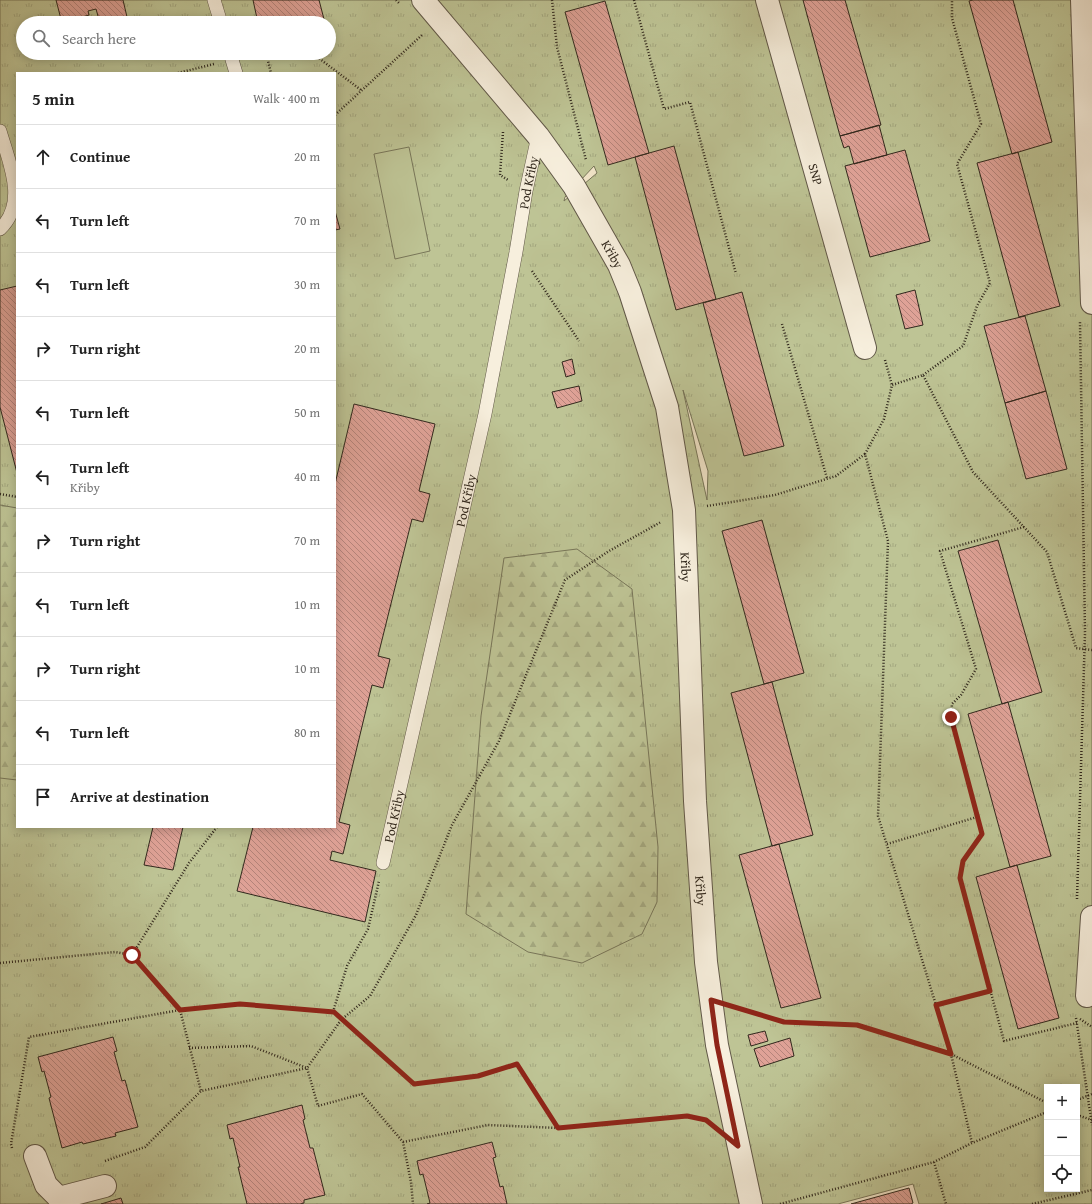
<!DOCTYPE html>
<html lang="en">
<head>
<meta charset="utf-8">
<style>
  body { margin:0; font-family:"Gentium Book Plus",serif; background:#f6f6f6; color:#222 }
  .controls { position:absolute; right:12px; bottom:12px; display:grid; overflow:hidden; border-radius:0px; box-shadow:0 2px 10px #0003 }
  .controls button { width:36px; height:36px; display:grid; place-items:center; padding:0; border:0; border-bottom:1px solid #e0e0e0; background:#fff; color:#222; font:20px sans-serif }
  .stop { position:absolute; width:12px; height:12px; margin:-9px; border:3px solid #8f2418; border-radius:50%; background:#fff }
  .stop.end { background:#8f2418; border-color:#fff; box-shadow:0 1px 4px #0008 }
  .list { margin:0; padding:0; list-style:none }
  h2 { display:flex; justify-content:space-between; align-items:center; height:52px; margin:0; padding:0 16px; font-size:17px }
  h2 small { font-size:13px; font-weight:400; color:#767676 }
  .list li { display:grid; grid-template-columns:26px 1fr auto; gap:12px; align-items:center; box-sizing:border-box; height:64px; padding:0 16px; border-top:1px solid #e0e0e0 }
  .list b { display:block; font-size:15px; white-space:nowrap }
  .list p { margin:0; font-size:13px; white-space:nowrap; color:#767676 }
  .list em { font-size:13px; font-style:normal; color:#767676 }
  .icon { flex:none; width:22px; height:22px; fill:none; stroke:currentColor; stroke-width:2; stroke-linecap:round; stroke-linejoin:round }
  .map { position:relative; flex:none; width:1092px; height:1204px; overflow:hidden }
  .search { position:absolute; background:#fff; box-shadow:0 2px 10px #0003; left:16px; top:16px; width:320px; height:44px; display:flex; align-items:center; gap:10px; box-sizing:border-box; padding:0 14px; border-radius:22px; color:#767676; font-size:15px }
  .panel { position:absolute; background:#fff; box-shadow:0 2px 10px #0003; left:16px; top:72px; width:320px; height:756px; border-radius:0px }
  .map>svg:first-child { display:block }
</style>
</head>
<body>
<div class="map">
<svg width="1092" height="1204" viewBox="0 0 1092 1204">
  <defs>
    <pattern id="grass-tufts" width="24" height="20" patternUnits="userSpaceOnUse"><rect width="24" height="20" fill="#bec495"/><path d="M3 7l-1-3M5 7V3M7 7l1-3M15 17l-1-3M17 17v-4M19 17l1-3" fill="none" stroke="#a4a880"/></pattern>
    <pattern id="forest-firs" width="22" height="20" patternUnits="userSpaceOnUse"><rect width="22" height="20" fill="#bec495"/><path d="M5 1l3.5 6h-7zM16 11l3.5 6h-7z" fill="#a4a880"/></pattern>
    <pattern id="building-back-hatch" width="6" height="6" patternUnits="userSpaceOnUse"><rect width="6" height="6" fill="#dfa297"/><path d="M-1 5l2 2M0 0l6 6M5-1l2 2" fill="none" stroke="#b5847b"/></pattern>
  </defs>
  <rect width="100%" height="100%" fill="#f2e6ca"/>
  <filter id="stains"><feTurbulence type="fractalNoise" baseFrequency=".005" numOctaves="4"/><feColorMatrix values="0 0 0 0 .2 0 0 0 0 .09 0 0 0 0 .02 0 0 0 .5 -.17"/></filter>
  <radialGradient id="worn" r=".72"><stop offset=".6" stop-color="#630" stop-opacity="0"/><stop offset="1" stop-color="#630" stop-opacity=".3"/></radialGradient>
  <path fill="url(#grass-tufts)" stroke="#787659" fill-rule="evenodd" d="M0 0H1092V1204H919L913 1184 838 1204H0ZM23 23H329V53H23ZM17 73H335V827H17ZM594 166 597 173 564 201 565 197ZM683 390 708 471 707 500ZM1047 1087H1077V1189H1047Z"/>
  <path fill="url(#forest-firs)" stroke="#787659" d="M0 505 17 508V780L0 778Z
    M577 549 632 589 658 847 657 902 642 934 582 963 528 952 466 914 481 716 504 558Z"/>
  <path fill="#bec495" stroke="#787659" d="M409 147 430 251 395 259 374 154Z"/>
  <path fill="url(#building-back-hatch)" stroke="#31281d" d="M56 0H123L127 17 100 23 96 9 88 11 89 15 62 23Z
    M253 0H319L325 23H258Z
    M803 0H845L881 125 840 136Z
    M973 0H1013L1052 142 1012 154 969 1Z
    M605 1 649 153 608 165 565 12Z
    M879 125 887 155 854 164 849 146 844 148 840 136Z
    M674 146 716 299 676 310 635 157Z
    M905 150 930 241 870 257 845 166Z
    M1018 152 1060 306 1019 317 977 163Z
    M335 211 340 229 335 230Z
    M17 286V473L0 407V290Z
    M915 290 923 325 905 329 896 295Z
    M742 292 784 446 744 456 703 303Z
    M1025 316 1046 391 1005 403 984 326Z
    M572 359 575 374 566 377 562 362Z
    M579 386 582 401 557 408 552 392Z
    M1046 391 1067 469 1026 479 1005 403Z
    M354 404 435 424 419 491 430 494 423 522 412 519 378 656 390 659 383 688 372 685 339 822 350 825 343 854 332 851 330 860 376 871 365 922 237 891 253 827H335V484Z
    M762 520 804 673 764 684 722 531Z
    M998 540 1042 692 1002 704 958 551Z
    M772 682 813 835 772 846 731 693Z
    M1008 702 1051 856 1010 867 968 714Z
    M153 827H183L173 870 144 865Z
    M779 844 821 998 781 1008 739 855Z
    M1017 865 1059 1018 1018 1029 976 877Z
    M765 1031 768 1041 751 1046 748 1035Z
    M113 1037 117 1051 114 1052 122 1081 125 1080 138 1127 115 1133 116 1136 83 1144 82 1142 62 1148 49 1098 51 1097 44 1071 42 1072 38 1057Z
    M790 1038 794 1056 760 1067 754 1049Z
    M302 1105 305 1119 303 1120 310 1148H313L325 1195 304 1200V1203L300 1204H247L238 1167H240L233 1138 230 1139 227 1125Z
    M492 1142 496 1157 493 1158 500 1187 503 1186 507 1204H427L430 1203 423 1174 420 1175 417 1161Z
    M909 1188 913 1203 911 1204H851Z
    M121 1198 123 1204H101Z"/>
  <g fill="none" stroke-linecap="round" stroke-linejoin="round">
    <defs>
      <g id="lane">
        <path d="M214 0 221 23"/>
        <path d="M230 53 236 73"/>
        <path d="M0 131C9 162 28 203 0 229"/>
        <path id="s1" d="M383 863 485 414 516 252 526 191 538 136"/>
      </g>
      <g id="street">
        <path id="s2" d="M423 0 538 136 574 186 619 265 630 292 667 407 684 510 695 801 706 962 717 1045 751 1204"/>
        <path id="s3" d="M767 0 865 348"/>
        <path d="M1082 0 1092 303"/>
        <path d="M1087 996 1092 917"/>
        <path d="M35 1156 46 1185 59 1198"/>
        <path d="M59 1198 105 1186"/>
      </g>
    </defs>
    <use href="#lane" stroke="#615848" stroke-width="14"/>
    <use href="#street" stroke="#615848" stroke-width="24"/>
    <path stroke="#31281d" stroke-width="2.5" stroke-dasharray="1 2" stroke-linecap="butt" d="M396 0 400 4
      M552 0 557 47 586 160
      M634 0 664 109 690 102 736 274
      M266 53 271 73
      M312 53 361 90
      M250 56 261 53
      M178 73 214 64
      M335 115 422 35
      M503 132 500 175 508 180
      M532 271 579 341
      M782 324 827 478
      M885 360 892 385
      M923 375 963 346 977 306 990 283 957 164 981 124 952 18V0
      M865 454 884 419 892 385 923 375 973 472 1047 552 1076 648 1092 650
      M0 494 17 497
      M707 506 775 495 836 476 865 454 888 541 878 816 951 1054 972 1143
      M1024 527 940 551 976 669 961 695 952 704 951 717 982 834 963 861 960 878 1004 1041 1077 1023
      M887 844 977 817
      M1077 899 1085 633 1080 322
      M132 955 189 863 217 827
      M0 963 115 952 132 955 180 1010 240 1004 333 1012 414 1084 478 1076 517 1064 558 1128 687 1116 706 1121 709 1123
      M936 1005 990 991
      M736 1007 784 1022 857 1025 951 1054 1047 1103
      M333 1012 347 966 368 929 379 881
      M1076 1018 1092 1125
      M1080 1019 1092 1027
      M189 1048 251 1046 307 1068 318 1106 362 1094 403 1142 411 1182 413 1204
      M1077 1100 1092 1094
      M1077 1115 1092 1120
      M403 1142 488 1125 558 1128
      M12 1148 11 1144 29 1037 180 1010 201 1091
      M105 1161 145 1147 201 1091 307 1068 341 1020 370 996 416 915 452 825 499 741 565 580 609 551 661 522
      M934 1162 946 1204
      M780 1204 934 1162 972 1143 1047 1112
      M1032 1204 1092 1190"/>
    <use href="#lane" stroke="#f7efdd" stroke-width="13"/>
    <use href="#street" stroke="#f7efdd" stroke-width="22"/>
  </g>
  <g fill="none" stroke-linecap="round" stroke-linejoin="round">
    <path stroke="#8f2418" stroke-width="5" d="M132 955 180 1010 240 1004 334 1012 414 1084 478 1076 517 1064 558 1128 687 1116 706 1120 738 1146 717 1045 711 1000 784 1022 857 1025 951 1054 936 1005 990 991 960 878 963 861 982 834 951 717"/>
  </g>
  <g text-anchor="middle" stroke-width="3" stroke-linejoin="round" paint-order="stroke">
    <g font-size="13" fill="#31281d" stroke="#f7efdd">
      <text dy="5" stroke="none"><textPath href="#s3" startOffset="181">SNP</textPath></text>
      <text dy="5" stroke="none"><textPath href="#s1" startOffset="696">Pod Křiby</textPath></text>
      <text dy="5" stroke="none"><textPath href="#s2" startOffset="318">Křiby</textPath></text>
      <text dy="5" stroke="none"><textPath href="#s1" startOffset="372">Pod Křiby</textPath></text>
      <text dy="5" stroke="none"><textPath href="#s2" startOffset="642">Křiby</textPath></text>
      <text dy="5" stroke="none"><textPath href="#s1" startOffset="48">Pod Křiby</textPath></text>
      <text dy="5" stroke="none"><textPath href="#s2" startOffset="966">Křiby</textPath></text>
    </g>
  </g>
  <rect width="100%" height="100%" filter="url(#stains)"/>
  <rect width="100%" height="100%" fill="url(#worn)"/>
</svg>
<div class="controls">
<button>+</button>
<button>−</button>
<button><svg class="icon" aria-label="locate" viewBox="0 0 24 24"><circle cx="12" cy="12" r="6"/><path d="M12 2v4M12 18v4M2 12h4M18 12h4"/></svg></button>
</div>
<div class="stop" style="left:132px;top:955px"></div>
<div class="stop end" style="left:951px;top:717px"></div>
<div class="search"><svg class="icon" aria-label="search" viewBox="0 0 24 24"><circle cx="10" cy="10" r="6"/><path d="M15 15l6 6"/></svg>Search here</div>
<section class="panel">
<h2>5 min<small>Walk · 400 m</small></h2>
<ul class="list">
<li><svg class="icon" aria-label="ahead" viewBox="0 0 24 24"><path d="M12 20V5M6 11l6-6 6 6"/></svg><div><b>Continue</b></div><em>20 m</em></li>
<li><svg class="icon" aria-label="left" viewBox="0 0 24 24"><path d="M17 20v-9H6M10 6l-5 5 5 5"/></svg><div><b>Turn left</b></div><em>70 m</em></li>
<li><svg class="icon" aria-label="left" viewBox="0 0 24 24"><path d="M17 20v-9H6M10 6l-5 5 5 5"/></svg><div><b>Turn left</b></div><em>30 m</em></li>
<li><svg class="icon" aria-label="right" viewBox="0 0 24 24"><path d="M7 20v-9h11M14 6l5 5-5 5"/></svg><div><b>Turn right</b></div><em>20 m</em></li>
<li><svg class="icon" aria-label="left" viewBox="0 0 24 24"><path d="M17 20v-9H6M10 6l-5 5 5 5"/></svg><div><b>Turn left</b></div><em>50 m</em></li>
<li><svg class="icon" aria-label="left" viewBox="0 0 24 24"><path d="M17 20v-9H6M10 6l-5 5 5 5"/></svg><div><b>Turn left</b><p>Křiby</p></div><em>40 m</em></li>
<li><svg class="icon" aria-label="right" viewBox="0 0 24 24"><path d="M7 20v-9h11M14 6l5 5-5 5"/></svg><div><b>Turn right</b></div><em>70 m</em></li>
<li><svg class="icon" aria-label="left" viewBox="0 0 24 24"><path d="M17 20v-9H6M10 6l-5 5 5 5"/></svg><div><b>Turn left</b></div><em>10 m</em></li>
<li><svg class="icon" aria-label="right" viewBox="0 0 24 24"><path d="M7 20v-9h11M14 6l5 5-5 5"/></svg><div><b>Turn right</b></div><em>10 m</em></li>
<li><svg class="icon" aria-label="left" viewBox="0 0 24 24"><path d="M17 20v-9H6M10 6l-5 5 5 5"/></svg><div><b>Turn left</b></div><em>80 m</em></li>
<li><svg class="icon" aria-label="arrive" viewBox="0 0 24 24"><path d="M6 21V4h12l-3 4 3 4H6"/></svg><div><b>Arrive at destination</b></div></li>
</ul>
</section>
</div>
</body>
</html>
